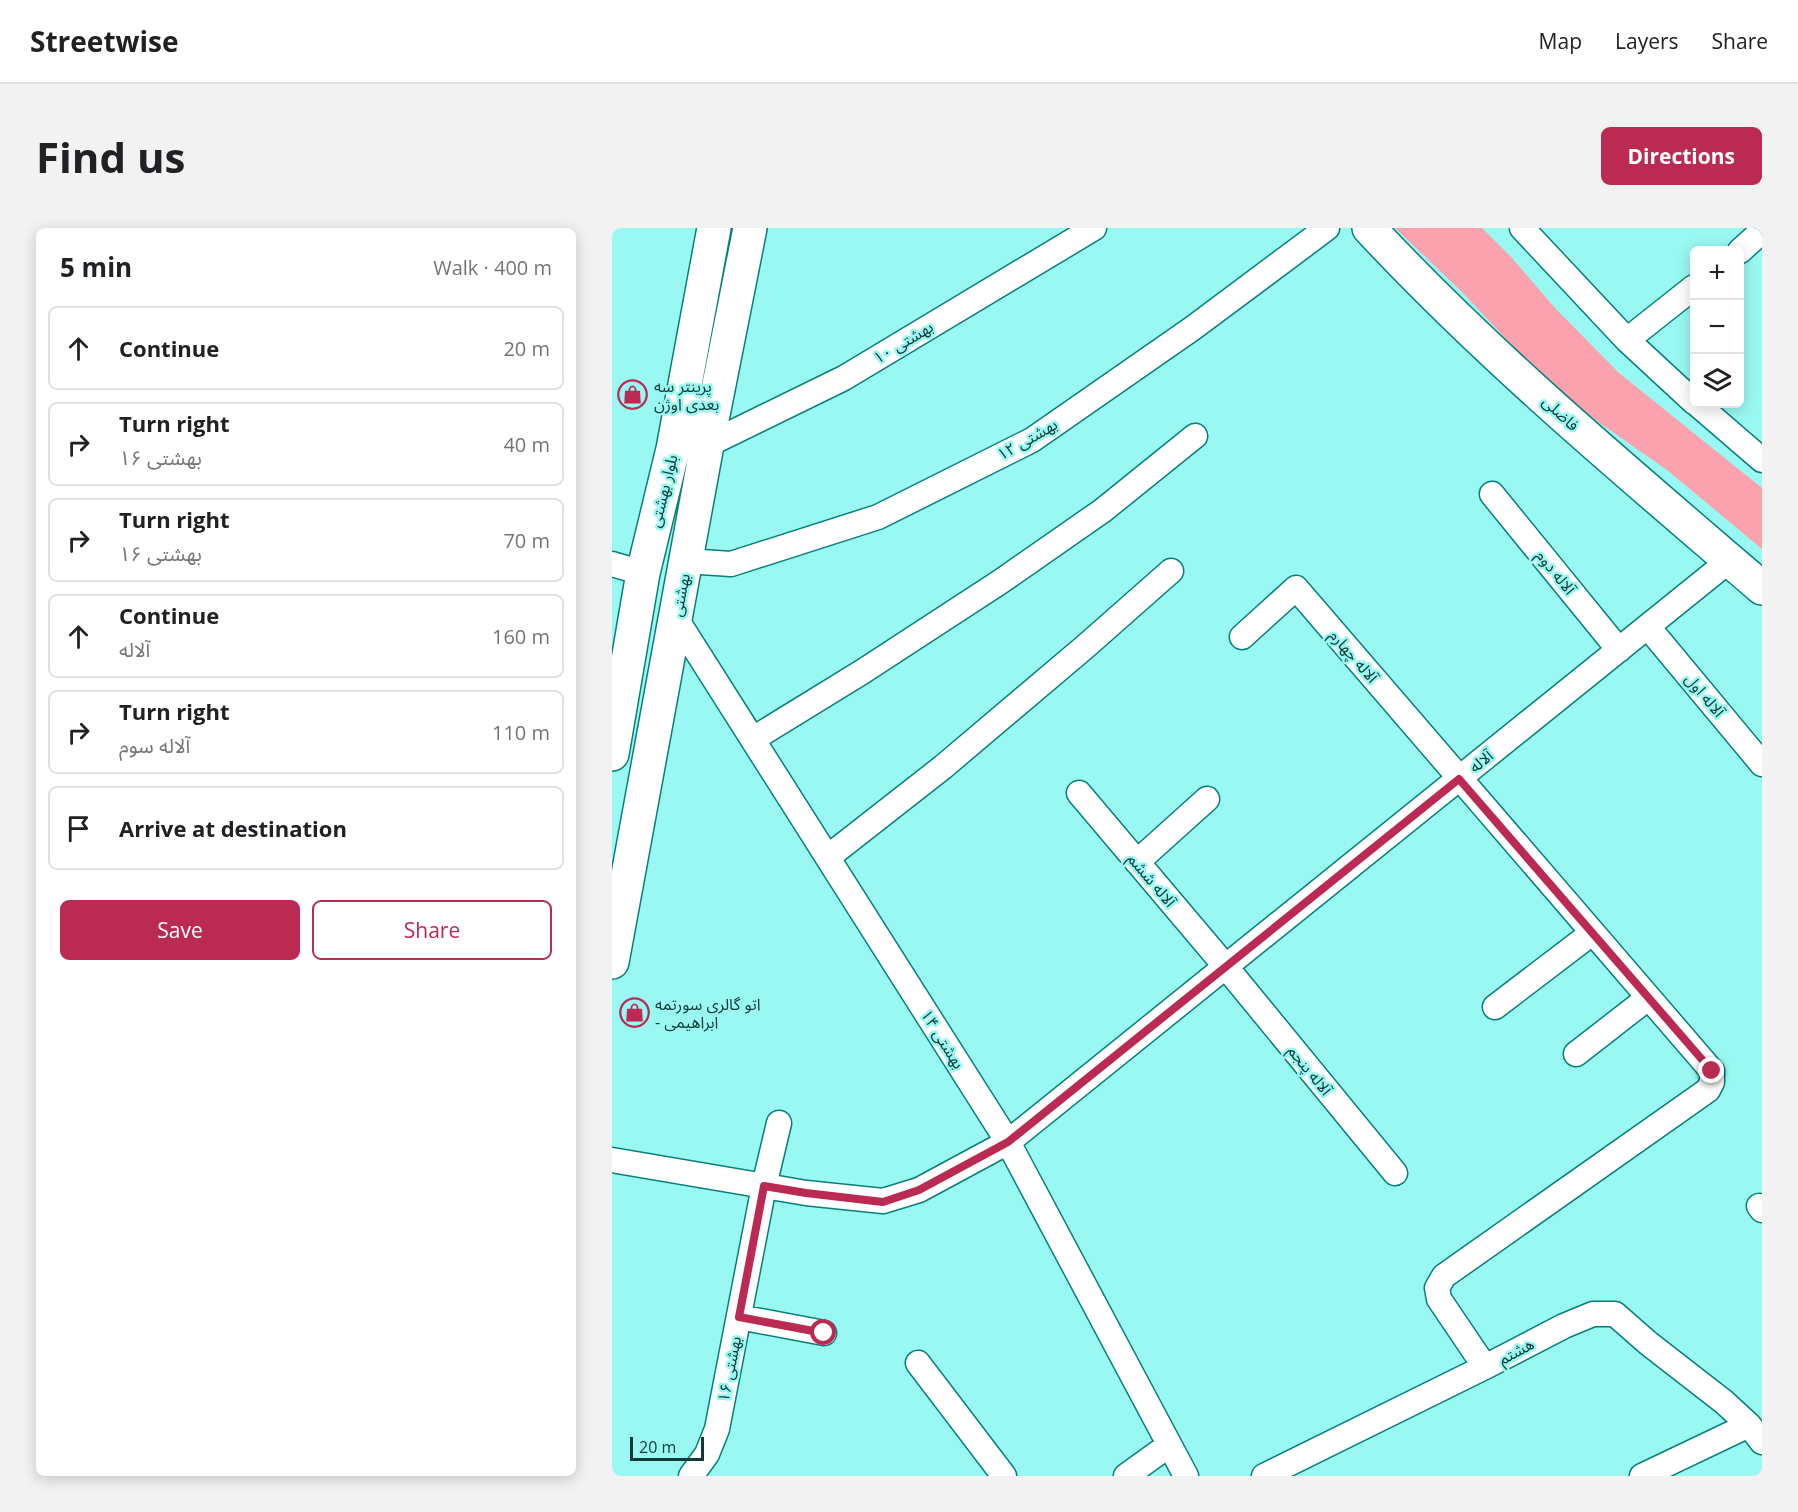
<!DOCTYPE html>
<html lang="en">
<head>
<meta charset="utf-8">
<style>
  body { margin:0; font-family:"Open Sans","Noto Sans Arabic",sans-serif; background:#f2f2f2; color:#202124 }
  .controls { position:absolute; right:18px; top:18px; display:grid; overflow:hidden; border-radius:9px; box-shadow:0 3px 15px #0003 }
  .controls button { width:54px; height:54px; display:grid; place-items:center; padding:0; border:0; border-bottom:2px solid #e0e0e0; background:#fff; color:#202124; font:30px sans-serif }
  .scale { position:absolute; left:18px; bottom:15px; width:74px; box-sizing:border-box; padding-left:6px; border:3px solid #103937; border-top:0; font-size:16px; line-height:21px; white-space:nowrap; color:#103937; -webkit-text-stroke:4px #99f9f2; paint-order:stroke }
  .stop { position:absolute; width:18px; height:18px; margin:-14px; border:4px solid #ba2a52; border-radius:50%; background:#fff }
  .stop.end { background:#ba2a52; border-color:#fff; box-shadow:0 2px 6px #0008 }
  .list { margin:0; padding:0; list-style:none }
  h2 { display:flex; justify-content:space-between; align-items:center; height:78px; margin:0; padding:0 24px; font-size:26px }
  h2 small { font-size:20px; font-weight:400; color:#757577 }
  .list li { display:grid; grid-template-columns:39px 1fr auto; gap:18px; align-items:center; box-sizing:border-box; height:84px; margin:0 12px 12px; padding:0 12px; border:2px solid #e0e0e0; border-radius:9px }
  .list b { display:block; font-size:22px; white-space:nowrap }
  .list p { margin:0; font-size:20px; white-space:nowrap; color:#757577 }
  .list em { font-size:20px; font-style:normal; color:#757577 }
  .actions { display:flex; gap:12px; padding:18px 24px }
  .actions a { flex:1; padding:14px 0; border:2px solid #ba2a52; border-radius:9px; text-align:center; font-size:21px; color:#ba2a52 }
  .actions .main { background:#ba2a52; color:#fff }
  .icon { flex:none; width:33px; height:33px; fill:none; stroke:currentColor; stroke-width:2; stroke-linecap:round; stroke-linejoin:round }
  .map { position:relative; flex:none; width:1150px; height:1248px; overflow:hidden; border-radius:9px }
  header { display:flex; align-items:center; gap:36px; box-sizing:border-box; height:84px; padding:0 30px; background:#fff; border-bottom:2px solid #e0e0e0 }
  header strong { font-size:28px }
  nav { display:flex; gap:33px; margin-inline-start:auto; font-size:21px }
  .intro { display:flex; align-items:center; justify-content:space-between; box-sizing:border-box; height:144px; padding:0 36px }
  h1 { margin:0; font-size:42px }
  .button { padding:15px 27px; border-radius:9px; background:#ba2a52; color:#fff; font-size:21px; font-weight:700 }
  main { display:flex; gap:36px; padding:0 36px }
  aside { flex:1; background:#fff; border-radius:9px; box-shadow:0 3px 15px #0003 }
  .map>svg:first-child { display:block }
</style>
</head>
<body>
<header>
<strong>Streetwise</strong>
<nav><a>Map</a><a>Layers</a><a>Share</a></nav>
</header>
<div class="intro"><h1>Find us</h1><a class="button">Directions</a></div>
<main>
<aside>
<h2>5 min<small>Walk · 400 m</small></h2>
<ul class="list">
<li><svg class="icon" aria-label="ahead" viewBox="0 0 24 24"><path d="M12 20V5M6 11l6-6 6 6"/></svg><div><b>Continue</b></div><em>20 m</em></li>
<li><svg class="icon" aria-label="right" viewBox="0 0 24 24"><path d="M7 20v-9h11M14 6l5 5-5 5"/></svg><div><b>Turn right</b><p>بهشتی ۱۶</p></div><em>40 m</em></li>
<li><svg class="icon" aria-label="right" viewBox="0 0 24 24"><path d="M7 20v-9h11M14 6l5 5-5 5"/></svg><div><b>Turn right</b><p>بهشتی ۱۶</p></div><em>70 m</em></li>
<li><svg class="icon" aria-label="ahead" viewBox="0 0 24 24"><path d="M12 20V5M6 11l6-6 6 6"/></svg><div><b>Continue</b><p>آلاله</p></div><em>160 m</em></li>
<li><svg class="icon" aria-label="right" viewBox="0 0 24 24"><path d="M7 20v-9h11M14 6l5 5-5 5"/></svg><div><b>Turn right</b><p>آلاله سوم</p></div><em>110 m</em></li>
<li><svg class="icon" aria-label="arrive" viewBox="0 0 24 24"><path d="M6 21V4h12l-3 4 3 4H6"/></svg><div><b>Arrive at destination</b></div></li>
</ul>
<div class="actions"><a class="main">Save</a><a>Share</a></div>
</aside>
<div class="map">
<svg width="1150" height="1248" viewBox="0 0 1150 1248">
  <rect width="100%" height="100%" fill="#99f9f2"/>
  <path fill="#fca1ae" d="M783 0H870L900 30 943 80 1007 145 1150 260V321L1055 242 985 193 921 140 851 65Z"/>
  <g fill="none" stroke-linecap="round" stroke-linejoin="round">
    <defs>
      <path id="minor" d="M910 0 1015 112 1082 174
        M1128 23 1150 3
        M1015 112 1082 59
        M1085 176 1150 232
        M95 217 232 150 482 0
        M880 266 1007 422
        M74 333 119 336 266 289 420 212 581 100 715 0
        M0 336 31 345
        M63 389 396 914 574 1248
        M1036 399 1150 536
        M630 409 684 360 1100 843V854L1096 862 832 1048 825 1060 827 1071 873 1139
        M141 511 250 444 388 354 490 283 583 208
        M467 565 614 739 783 945
        M216 629 331 539 474 418 559 343
        M525 634 595 571
        M883 779 980 705
        M964 826 1036 770
        M0 932 194 965 271 973 307 962 396 914 1118 332
        M1147 978 1150 982
        M127 1089 212 1105
        M306 1135 392 1248
        M79 1248 95 1226 105 1201 152 958 167 895
        M514 1248 557 1217
        M652 1248 873 1139 952 1098 981 1086H1003L1036 1115 1112 1174 1137 1197 1150 1214
        M1030 1248 1137 1197"/>
      <path id="secondary" d="M757 0C877 129 1016 245 1150 360"/>
      <path id="primary" d="M0 526 31 345 61 221 102 0
        M0 734 95 217 138 0"/>
    </defs>
    <use href="#minor" stroke="#077f7a" stroke-width="27"/>
    <use href="#secondary" stroke="#077f7a" stroke-width="36"/>
    <use href="#primary" stroke="#077f7a" stroke-width="36"/>
    <use href="#minor" stroke="#fff" stroke-width="24"/>
    <use href="#secondary" stroke="#fff" stroke-width="33"/>
    <use href="#primary" stroke="#fff" stroke-width="33"/>
  </g>
  <g fill="none" stroke-linecap="round" stroke-linejoin="round">
    <path stroke="#ba2a52" stroke-width="8" d="M212 1105 127 1089 152 958 194 965 271 974 307 962 396 914 847 551 1100 843"/>
  </g>
  <defs>
    <symbol id="shop-ring" viewBox="-11 -11 22 22"><circle r="9.5" fill="#99f9f2" stroke="#ba2a52" stroke-width="1.5"/><path d="M-5-2.5h2.3a2.7 3.5 0 0 1 5.4 0H5L5.5 6h-11ZM-1.5-2.5h3a1.5 2.3 0 0 0-3 0Z" fill="#ba2a52"/></symbol>
  </defs>
  <g fill-rule="evenodd">
    <use href="#shop-ring" x="4" y="150" width="33" height="33"/>
    <use href="#shop-ring" x="6" y="768" width="33" height="33"/>
  </g>
  <g text-anchor="middle" stroke-width="5" stroke-linejoin="round" paint-order="stroke">
    <g font-size="16" fill="#103937" stroke="#99f9f2">
      <text transform="translate(291 114) rotate(-31)" y="6">بهشتی ۱۰</text>
      <text transform="translate(949 185) rotate(43)" y="6">فاضلی</text>
      <text transform="translate(415 211) rotate(-30)" y="6">بهشتی ۱۲</text>
      <text transform="translate(51 263) rotate(-76)" y="6">بلوار بهشتی</text>
      <text transform="translate(944 344) rotate(51)" y="6">آلاله دوم</text>
      <text transform="translate(68 367) rotate(-79)" y="6">بهشتی</text>
      <text transform="translate(742 428) rotate(49)" y="6">آلاله چهارم</text>
      <text transform="translate(1093 467) rotate(50)" y="6">آلاله اول</text>
      <text transform="translate(869 533) rotate(-39)" y="6">آلاله</text>
      <text transform="translate(540 652) rotate(50)" y="6">آلاله ششم</text>
      <text transform="translate(331 811) rotate(58)" y="6">بهشتی ۱۴</text>
      <text transform="translate(698 842) rotate(51)" y="6">آلاله پنجم</text>
      <text transform="translate(904 1123) rotate(-28)" y="6">هشتم</text>
      <text transform="translate(117 1141) rotate(-79)" y="6">بهشتی ۱۶</text>
    </g>
    <g font-size="16" fill="#103937" stroke="#99f9f2" text-anchor="start">
      <text x="42" y="164">پرینتر سه<tspan x="42" dy="18">بعدی اوژن</tspan></text>
      <text x="43" y="782">اتو گالری سورتمه<tspan x="43" dy="18">- ابراهیمی</tspan></text>
    </g>
  </g>
</svg>
<div class="controls">
<button>+</button>
<button>−</button>
<button><svg class="icon" aria-label="layers" viewBox="0 0 24 24"><path d="M12 4l9 5-9 5-9-5zM3 14l9 5 9-5"/></svg></button>
</div>
<div class="scale">20 m</div>
<div class="stop" style="left:212px;top:1105px"></div>
<div class="stop end" style="left:1100px;top:843px"></div>
</div>
</main>
</body>
</html>
